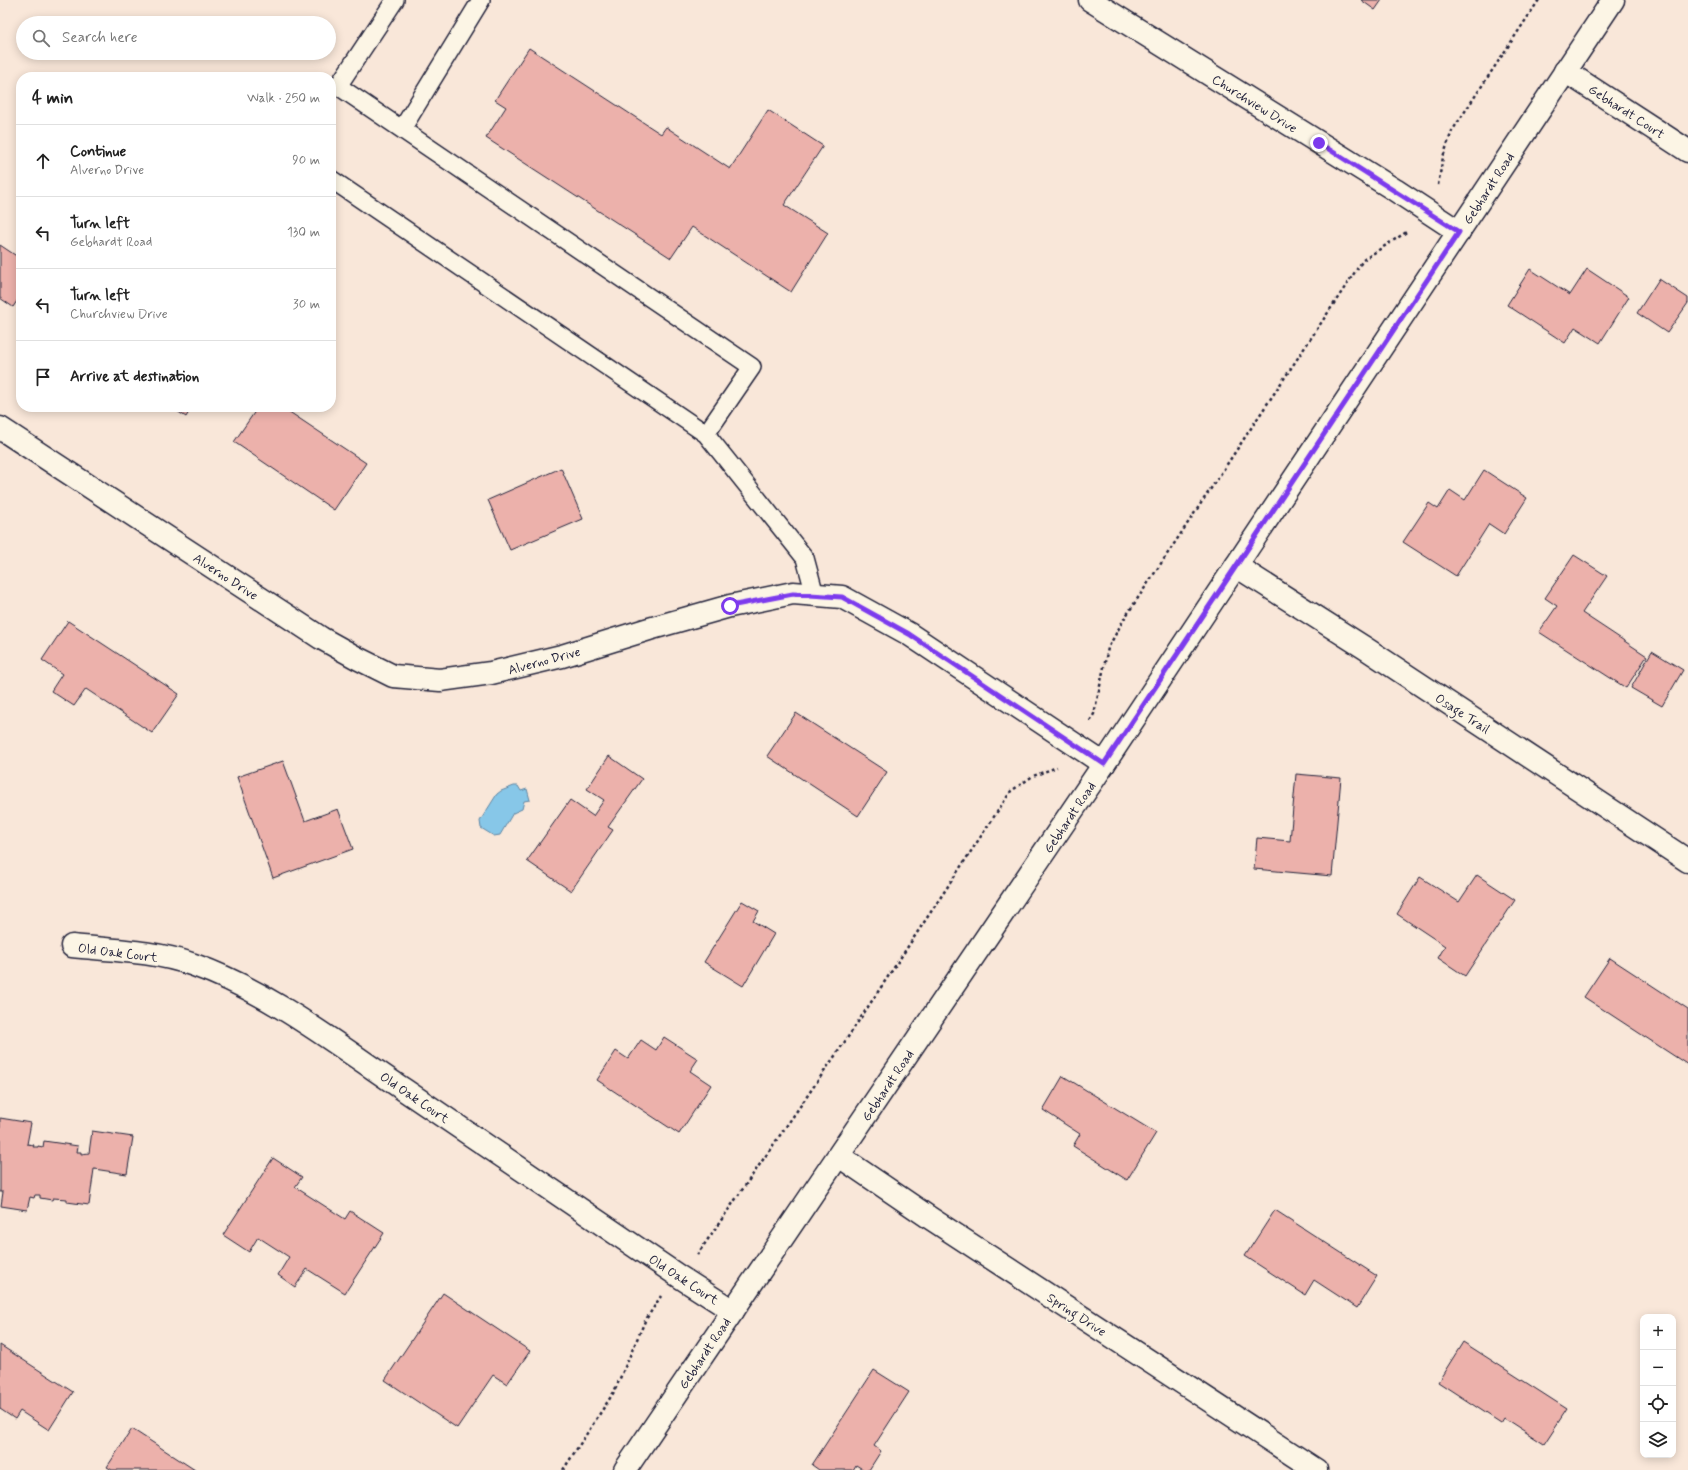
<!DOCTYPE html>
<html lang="en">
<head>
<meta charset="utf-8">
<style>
  body { margin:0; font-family:Mynerve,sans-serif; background:#f6f6f6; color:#222 }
  .controls { position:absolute; right:12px; bottom:12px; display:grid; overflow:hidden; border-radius:8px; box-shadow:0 2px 10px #0003 }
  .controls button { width:36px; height:36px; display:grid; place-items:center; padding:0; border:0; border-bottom:1px solid #e0e0e0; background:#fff; color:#222; font:20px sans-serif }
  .stop { position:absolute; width:12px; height:12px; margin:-9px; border:3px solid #7c3aed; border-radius:50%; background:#fff }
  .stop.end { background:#7c3aed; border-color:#fff; box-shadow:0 1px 4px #0008 }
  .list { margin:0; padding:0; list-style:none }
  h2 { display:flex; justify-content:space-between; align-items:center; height:52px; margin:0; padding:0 16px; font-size:17px }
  h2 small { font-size:13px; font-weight:400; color:#767676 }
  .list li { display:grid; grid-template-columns:26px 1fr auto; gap:12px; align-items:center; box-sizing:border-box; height:72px; padding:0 16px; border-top:1px solid #e0e0e0 }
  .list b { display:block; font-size:15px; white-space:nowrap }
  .list p { margin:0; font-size:13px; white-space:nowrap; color:#767676 }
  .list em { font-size:13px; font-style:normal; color:#767676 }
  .icon { flex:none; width:22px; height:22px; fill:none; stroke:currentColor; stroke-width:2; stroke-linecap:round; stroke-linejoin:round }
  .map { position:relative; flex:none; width:1688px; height:1470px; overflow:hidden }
  .search { position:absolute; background:#fff; box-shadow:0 2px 10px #0003; left:16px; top:16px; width:320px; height:44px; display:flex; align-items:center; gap:10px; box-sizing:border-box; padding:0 14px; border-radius:22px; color:#767676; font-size:15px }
  .panel { position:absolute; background:#fff; box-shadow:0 2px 10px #0003; left:16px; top:72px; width:320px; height:340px; border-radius:16px }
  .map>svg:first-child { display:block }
</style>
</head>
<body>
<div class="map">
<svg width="1688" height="1470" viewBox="0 0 1688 1470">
  <rect width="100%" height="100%" fill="#f9e7d9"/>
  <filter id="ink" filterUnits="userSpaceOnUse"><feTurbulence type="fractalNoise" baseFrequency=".025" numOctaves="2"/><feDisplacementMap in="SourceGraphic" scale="8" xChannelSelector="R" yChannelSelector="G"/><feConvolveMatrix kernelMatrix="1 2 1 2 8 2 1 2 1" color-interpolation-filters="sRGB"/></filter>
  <g filter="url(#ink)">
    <path fill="#87c7e8" stroke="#5f85a3" d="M514 786H518L521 791 527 789 530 800 524 801 522 809 513 813 500 835 494 836 481 828 480 821 497 794 501 791Z"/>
    <path fill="#ecb1ab" stroke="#22223b" d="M1361 0H1382L1375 10Z
      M529 48 661 134 666 127 730 169 768 110 823 146 784 205 828 233 791 292 692 227 671 258 486 138 506 107 495 100Z
      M0 245 21 259V295L13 307 0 298Z
      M1530 269 1570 295 1587 269 1629 297 1600 343 1575 327 1565 343 1507 305Z
      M1659 279 1688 298V303L1667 333 1637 313Z
      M171 407H192L186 417Z
      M258 407H282L366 463 334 510 234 442Z
      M561 468 583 519 510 550 488 500Z
      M1484 470 1527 498 1504 534 1489 524 1456 576 1403 542 1429 503 1438 509 1450 490 1465 500Z
      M1574 555 1607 576 1582 613 1647 656 1626 688 1539 632 1557 606 1545 598Z
      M68 621 179 694 152 733 86 689 74 706 51 691 62 674 42 660Z
      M1652 651 1683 670 1662 706 1631 688Z
      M796 713 887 772 858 816 767 756Z
      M609 756 642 779 608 827 613 830 571 891 527 861 570 800 593 816 604 800 587 789Z
      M283 761 305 821 338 809 353 849 273 878 237 777Z
      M1296 774 1341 778 1332 876 1254 869 1257 838 1290 841Z
      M1477 875 1515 900 1465 976 1438 958 1445 946 1397 914 1420 877 1459 902Z
      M742 901 759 911 753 921 774 934 743 986 704 962Z
      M1610 958 1688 1009V1065L1584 997Z
      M664 1037 698 1059 690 1071 711 1085 679 1134 597 1080 616 1051 628 1059 641 1040 656 1050Z
      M1063 1076 1156 1133 1127 1180 1073 1146 1080 1134 1043 1110Z
      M0 1118 31 1123 27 1144 34 1145 33 1147H38V1146L43 1147 44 1141 78 1146 77 1152H81V1154L89 1153 92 1131 133 1137 127 1174 94 1169 89 1205 67 1202V1199L53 1198 52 1200 40 1198V1195H35L34 1198 30 1197 27 1210 1 1206 3 1192H0Z
      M273 1158 302 1177 295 1187 345 1219 350 1211 384 1233 345 1293 307 1269 295 1287 278 1275 289 1257 258 1237 249 1252 223 1235Z
      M1275 1210 1377 1276 1357 1308 1314 1280 1305 1295 1245 1256Z
      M443 1293 530 1351 507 1384 493 1375 457 1428 385 1380Z
      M1463 1342 1567 1409 1544 1444 1504 1418 1501 1423 1438 1382Z
      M0 1345 73 1392 49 1430 20 1411 15 1419 0 1409Z
      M874 1370 909 1392 874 1446 881 1451 869 1470H864L856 1465 853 1470H819L812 1465Z
      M132 1429 195 1470H112L107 1467Z"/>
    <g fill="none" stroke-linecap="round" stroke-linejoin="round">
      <defs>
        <path id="service" d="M338 86 395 0
          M331 87 338 86 752 367 706 434 805 558 815 595
          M402 129 481 0
          M331 179 706 434"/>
        <path id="minor" d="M1090 0 1395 190 1459 232
          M1565 71 1688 151
          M0 428 321 638 357 658 393 676 440 680 491 673 562 656 649 629 730 606 793 593 842 597 909 634 1104 764
          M1236 566 1365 648 1688 861
          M72 946C111 950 156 951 194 965 270 992 336 1044 403 1089 495 1152 588 1214 680 1277L733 1311
          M839 1156 930 1218 1316 1470"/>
        <path id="tertiary" d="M625 1470 1104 764 1613 0"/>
      </defs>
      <use href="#service" stroke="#22223b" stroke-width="20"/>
      <use href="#minor" stroke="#22223b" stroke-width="25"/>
      <use href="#tertiary" stroke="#22223b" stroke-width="25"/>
      <path stroke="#22223b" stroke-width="2.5" stroke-dasharray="3 3" stroke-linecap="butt" d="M1438 185 1443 157 1452 131 1539 0
        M1090 721 1094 714 1108 648 1124 619 1363 260 1408 231
        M697 1255 846 1040 1011 791 1033 776 1057 767
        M563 1470 614 1392 645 1321 661 1296"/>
      <use href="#service" stroke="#fcf5e5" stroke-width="17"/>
      <use href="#minor" stroke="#fcf5e5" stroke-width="22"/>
      <use href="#tertiary" stroke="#fcf5e5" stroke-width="22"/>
    </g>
  </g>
  <g fill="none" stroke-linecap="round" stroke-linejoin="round" filter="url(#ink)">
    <path stroke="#7c3aed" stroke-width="5" d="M730 606 793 594 842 597 909 634 1104 764 1459 232 1319 143"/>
  </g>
  <g text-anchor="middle" stroke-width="3.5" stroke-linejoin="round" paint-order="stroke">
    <g font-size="13" fill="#22223b" stroke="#fcf5e5">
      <text transform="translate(1255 103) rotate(32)" y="5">Churchview Drive</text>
      <text transform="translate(1627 111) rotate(33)" y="5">Gebhardt Court</text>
      <text transform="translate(1488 188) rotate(-57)" y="5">Gebhardt Road</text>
      <text transform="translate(226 576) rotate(33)" y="5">Alverno Drive</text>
      <text transform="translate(544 660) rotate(-15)" y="5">Alverno Drive</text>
      <text transform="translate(1463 713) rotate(33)" y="5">Osage Trail</text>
      <text transform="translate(1069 817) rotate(-56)" y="5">Gebhardt Road</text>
      <text transform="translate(118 952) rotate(7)" y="5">Old Oak Court</text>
      <text transform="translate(887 1085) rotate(-56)" y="5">Gebhardt Road</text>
      <text transform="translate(415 1097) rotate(34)" y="5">Old Oak Court</text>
      <text transform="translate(684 1279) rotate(33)" y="5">Old Oak Court</text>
      <text transform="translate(1077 1314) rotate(33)" y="5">Spring Drive</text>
      <text transform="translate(704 1353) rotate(-56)" y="5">Gebhardt Road</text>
    </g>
  </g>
</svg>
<div class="controls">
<button>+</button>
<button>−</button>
<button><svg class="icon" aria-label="locate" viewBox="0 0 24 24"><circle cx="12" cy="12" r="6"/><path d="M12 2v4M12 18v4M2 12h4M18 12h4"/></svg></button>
<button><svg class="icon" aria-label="layers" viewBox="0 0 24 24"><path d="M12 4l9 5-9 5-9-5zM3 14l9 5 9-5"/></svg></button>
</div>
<div class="stop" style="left:730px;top:606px"></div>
<div class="stop end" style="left:1319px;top:143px"></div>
<div class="search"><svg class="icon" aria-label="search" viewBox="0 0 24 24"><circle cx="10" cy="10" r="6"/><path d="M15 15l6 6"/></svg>Search here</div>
<section class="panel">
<h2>4 min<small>Walk · 250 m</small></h2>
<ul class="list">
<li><svg class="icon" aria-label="ahead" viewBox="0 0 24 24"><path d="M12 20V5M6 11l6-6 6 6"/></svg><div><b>Continue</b><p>Alverno Drive</p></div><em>90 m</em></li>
<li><svg class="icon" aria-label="left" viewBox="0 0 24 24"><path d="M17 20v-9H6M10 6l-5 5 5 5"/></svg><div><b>Turn left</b><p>Gebhardt Road</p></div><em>130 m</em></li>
<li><svg class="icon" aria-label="left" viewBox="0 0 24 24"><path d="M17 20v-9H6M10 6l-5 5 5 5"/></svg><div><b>Turn left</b><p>Churchview Drive</p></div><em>30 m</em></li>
<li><svg class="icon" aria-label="arrive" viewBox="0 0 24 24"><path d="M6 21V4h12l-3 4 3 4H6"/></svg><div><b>Arrive at destination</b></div></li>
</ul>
</section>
</div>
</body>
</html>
